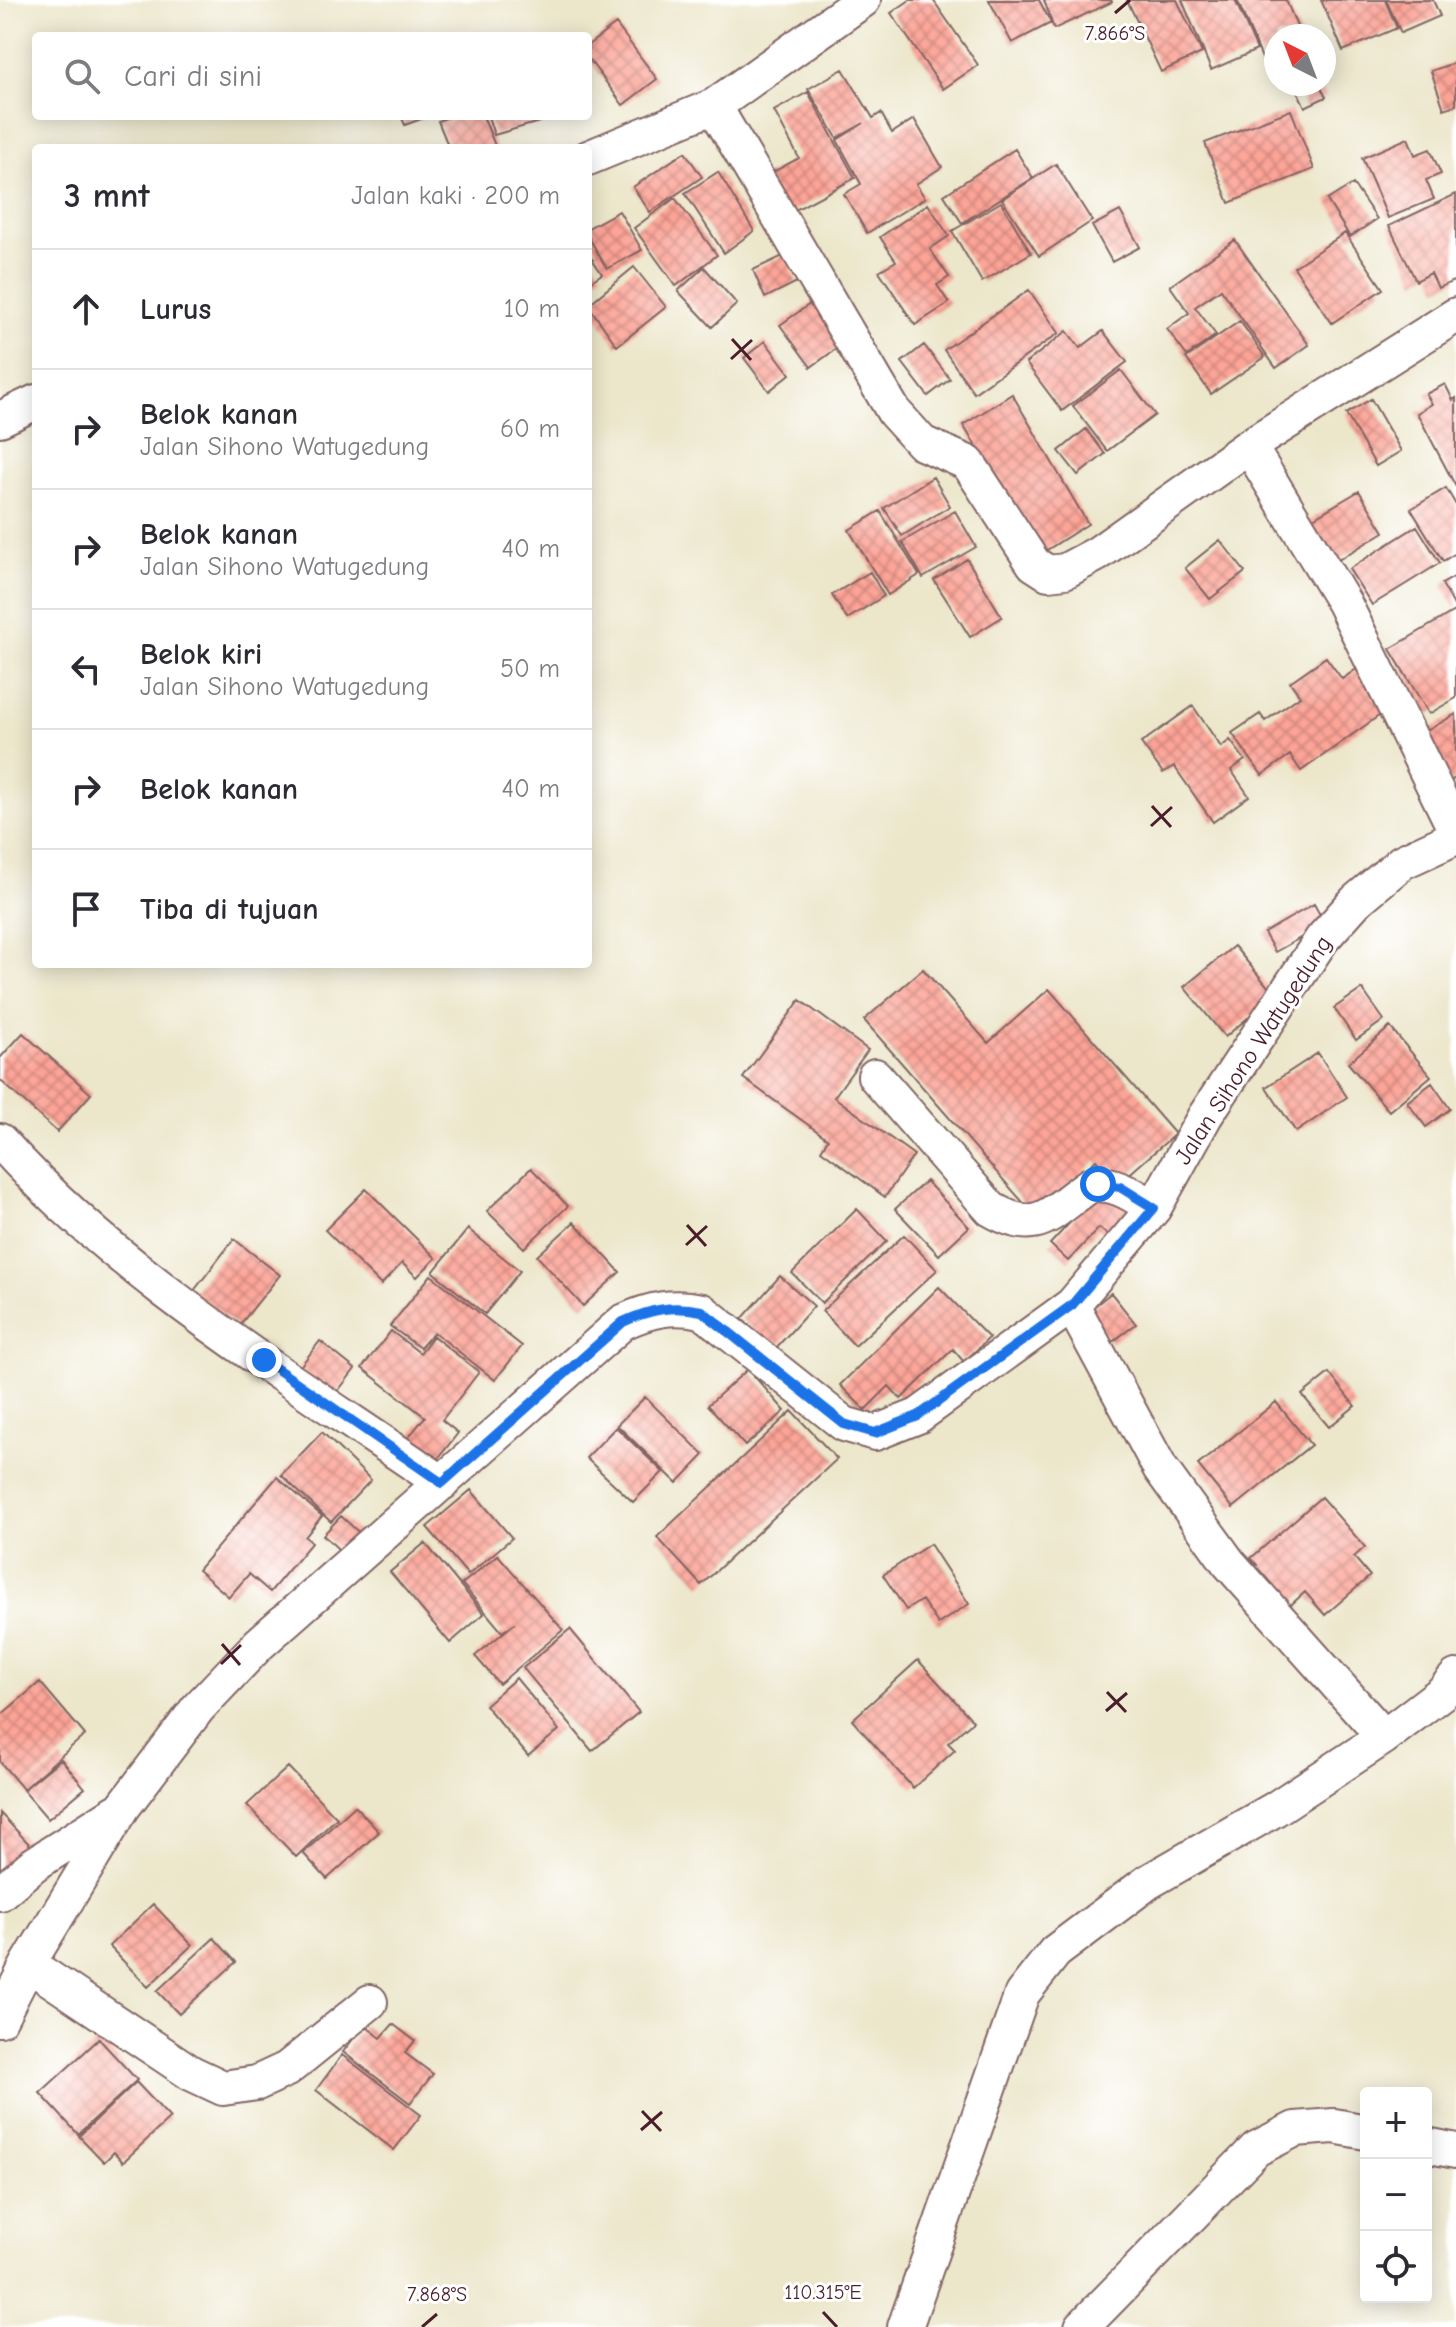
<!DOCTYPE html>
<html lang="id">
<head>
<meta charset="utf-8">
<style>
  body { margin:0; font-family:"Comic Neue",sans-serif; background:#f2f2f3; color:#2b2b33 }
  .controls { position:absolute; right:24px; bottom:24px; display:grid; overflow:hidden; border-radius:8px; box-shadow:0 4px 20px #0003 }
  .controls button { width:72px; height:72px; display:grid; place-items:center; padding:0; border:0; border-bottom:2px solid #e1e1e2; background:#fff; color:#2b2b33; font:40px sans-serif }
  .compass { position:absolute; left:1264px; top:24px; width:72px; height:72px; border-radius:50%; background:#fff; box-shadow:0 4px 20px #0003; rotate:318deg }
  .stop { position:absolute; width:24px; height:24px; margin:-18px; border:6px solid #1a73e8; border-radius:50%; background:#fff }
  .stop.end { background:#1a73e8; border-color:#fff; box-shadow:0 2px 8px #0008 }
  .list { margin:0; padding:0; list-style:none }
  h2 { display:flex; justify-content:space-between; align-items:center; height:104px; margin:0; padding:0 32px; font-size:34px }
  h2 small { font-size:26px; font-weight:400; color:#7c7c81 }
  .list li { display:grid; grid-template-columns:52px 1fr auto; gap:24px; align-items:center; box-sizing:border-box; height:120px; padding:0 32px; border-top:2px solid #e1e1e2 }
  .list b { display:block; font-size:30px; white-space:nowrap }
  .list p { margin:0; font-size:26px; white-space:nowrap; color:#7c7c81 }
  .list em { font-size:26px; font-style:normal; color:#7c7c81 }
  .icon { flex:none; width:44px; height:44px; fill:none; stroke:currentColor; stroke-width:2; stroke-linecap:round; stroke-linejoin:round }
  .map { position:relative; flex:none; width:1456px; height:2327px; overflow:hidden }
  .search { position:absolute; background:#fff; box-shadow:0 4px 20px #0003; left:32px; top:32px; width:560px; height:88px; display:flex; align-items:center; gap:20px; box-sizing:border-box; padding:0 28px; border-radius:8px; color:#7c7c81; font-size:30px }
  .panel { position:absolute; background:#fff; box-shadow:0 4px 20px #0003; left:32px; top:144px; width:560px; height:824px; border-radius:8px }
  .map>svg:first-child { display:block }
</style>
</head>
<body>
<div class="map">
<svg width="1456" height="2327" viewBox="0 0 1456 2327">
  <defs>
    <pattern id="building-cross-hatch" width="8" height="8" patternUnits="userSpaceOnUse" patternTransform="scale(2)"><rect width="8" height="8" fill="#fda497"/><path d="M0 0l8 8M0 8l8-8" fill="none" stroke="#cf857b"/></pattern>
  </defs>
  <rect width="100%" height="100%" fill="#fff"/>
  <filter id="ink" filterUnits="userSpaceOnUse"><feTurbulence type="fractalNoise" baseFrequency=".0125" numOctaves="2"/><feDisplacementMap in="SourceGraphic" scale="16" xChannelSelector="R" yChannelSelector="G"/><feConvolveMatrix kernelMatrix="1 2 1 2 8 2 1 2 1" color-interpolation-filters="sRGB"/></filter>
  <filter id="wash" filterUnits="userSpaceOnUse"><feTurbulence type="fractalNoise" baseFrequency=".006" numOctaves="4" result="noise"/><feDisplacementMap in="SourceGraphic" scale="32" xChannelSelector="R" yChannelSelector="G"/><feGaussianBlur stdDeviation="1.8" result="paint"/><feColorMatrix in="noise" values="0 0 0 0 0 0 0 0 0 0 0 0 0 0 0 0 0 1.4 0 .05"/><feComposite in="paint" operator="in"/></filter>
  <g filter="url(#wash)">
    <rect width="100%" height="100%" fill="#ece6ca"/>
    <g id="blocks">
      <path fill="url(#building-cross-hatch)" d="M910 0H933L978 65 943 89 891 13Z
        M989 0H1039L1051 23 1012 43Z
        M1044 0H1111L1112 2 1054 29Z
        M1127 0H1177L1202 53 1161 72Z
        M1182 0H1235L1257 50 1211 70Z
        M1237 0H1286L1301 36H1276V58L1264 63Z
        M1321 0H1385L1397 28 1343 51Z
        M1386 0H1433L1440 16 1401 33Z
        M616 24 657 79 623 105 588 58V45Z
        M1456 62V105L1444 109 1431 71Z
        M843 69 873 118 881 113 892 133 914 119 942 167 916 184 925 198 867 233 844 194 861 184 837 140 864 123 837 138 808 89Z
        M1294 84H1319L1326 97 1305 107Z
        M808 92 855 178 784 216 764 177 799 158 774 111Z
        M1291 110 1314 169 1229 203 1205 143Z
        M401 116H429L405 125Z
        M451 116H483L496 148H449L438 121Z
        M488 116H556L557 117 494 135Z
        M1408 138 1415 155 1430 149 1441 174 1426 180 1434 199 1388 218 1362 158Z
        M1015 149 1033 178 962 223 944 195Z
        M685 152 702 177 650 212 633 187Z
        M1056 164 1092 221 1039 256 1002 199Z
        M718 172 754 231 724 253 685 193Z
        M1353 184 1377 219 1350 237 1327 200Z
        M1456 194V280L1438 288 1431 273 1416 281 1389 226Z
        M675 198 717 255 676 286 634 228Z
        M1001 202 1031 253 982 282 952 231Z
        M928 204 949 236 930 249 949 277 937 285 949 303 915 325 879 271 896 261 880 237Z
        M619 211 642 250 607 269 588 236V228Z
        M1120 211 1140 247 1112 262 1092 226Z
        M1345 233 1383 289 1332 323 1294 267Z
        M1235 240 1309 345 1276 368 1221 289 1195 307 1216 335 1187 356 1167 329 1189 313 1170 286Z
        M588 253 602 274 588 283Z
        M785 255 797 282 765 298 753 270Z
        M634 267 666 307 617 346 588 305Z
        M704 267 737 304 712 327 678 291Z
        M1029 290 1059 333 974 393 944 350Z
        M817 299 847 341 811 367 780 325Z
        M1240 321 1265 357 1211 394 1186 358Z
        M1067 331 1080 348 1103 331 1127 362 1062 411 1026 363Z
        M765 341 790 374 769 391 744 358Z
        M924 345 950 379 928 396 902 362Z
        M1121 370 1155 415 1107 451 1073 406Z
        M1445 384 1453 400 1456 398V487L1417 413 1432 404 1426 394Z
        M1012 394 1088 524 1042 553 963 425Z
        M1371 399 1401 451 1376 466 1346 414Z
        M1086 429 1105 454 1078 475 1059 451Z
        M933 477 950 506 902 536 884 508Z
        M1446 488 1456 505V553L1443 561 1411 509Z
        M1359 491 1384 532 1333 563 1308 521Z
        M880 511 919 575 888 595 849 530Z
        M955 511 976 547 923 578 902 542Z
        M1417 526 1440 563 1372 605 1349 569Z
        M1220 540 1245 572 1210 599 1185 568Z
        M967 559 1002 617 970 637 934 580Z
        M870 572 884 596 847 619 832 595Z
        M1456 576V609L1442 584Z
        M1456 610V698L1429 714 1390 649Z
        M1326 657 1342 679 1358 668 1387 710 1301 771 1290 755 1262 775 1232 733 1260 714 1265 721 1300 696 1290 682Z
        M1193 706 1221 747 1230 740 1245 760 1231 770 1249 796 1213 822 1174 766 1163 773 1141 743Z
        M1456 714V778L1450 781 1423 733Z
        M1314 904 1325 924 1275 952 1264 933Z
        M1234 946 1275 995 1225 1037 1184 987Z
        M923 969 988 1043 1049 989 1175 1134 1117 1185 1096 1160 1034 1215 864 1020Z
        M1362 989 1384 1020 1356 1040 1334 1008Z
        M800 1000 868 1050 834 1097 914 1155 885 1197 821 1150 828 1139 743 1078Z
        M1390 1027 1431 1076 1389 1111 1348 1063Z
        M23 1033 91 1094 57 1132 0 1080V1058Z
        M1318 1053 1347 1097 1296 1132 1266 1087Z
        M1432 1083 1450 1109 1426 1127 1407 1102Z
        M531 1168 568 1206 524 1248 487 1211Z
        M926 1181 969 1227 939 1255 895 1209Z
        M1103 1187 1132 1213 1110 1237 1099 1228 1068 1261 1050 1244Z
        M366 1189 436 1258 417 1277 402 1263 381 1285 325 1230Z
        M857 1209 887 1241 822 1303 792 1273Z
        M574 1222 620 1272 583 1306 537 1256Z
        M468 1229 520 1271 485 1314 433 1272Z
        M904 1235 937 1270 855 1346 822 1311Z
        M234 1239 280 1275 238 1327 193 1292Z
        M431 1275 522 1346 495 1380 434 1332 420 1348 390 1326Z
        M780 1276 814 1306 775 1349 742 1319Z
        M939 1287 989 1338 964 1362 953 1349 901 1399 889 1386 865 1410 840 1385Z
        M1111 1293 1136 1324 1111 1343 1087 1312Z
        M391 1331 420 1353 433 1336 479 1372 442 1420 458 1433 436 1461 407 1439 425 1417 362 1368Z
        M320 1341 355 1369 334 1396 299 1368Z
        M748 1369 785 1411 745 1446 708 1405Z
        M1329 1373 1355 1406 1329 1427 1302 1395Z
        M645 1397 704 1455 677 1483 617 1425Z
        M1276 1402 1311 1445 1233 1508 1198 1465Z
        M792 1411 837 1459 701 1585 657 1537Z
        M616 1427 663 1472 633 1502 586 1458Z
        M322 1432 371 1480 331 1522 281 1475Z
        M277 1477 322 1516 305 1537 312 1542 270 1592 249 1574 229 1597 198 1570Z
        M471 1490 512 1538 468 1575 427 1527Z
        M1321 1497 1365 1547 1354 1557 1370 1576 1325 1615 1305 1592 1281 1614 1247 1574 1257 1565 1251 1558Z
        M341 1516 365 1538 347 1557 323 1535Z
        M425 1543 484 1614 450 1643 390 1572Z
        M930 1544 969 1604 938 1624 922 1600 906 1610 883 1575Z
        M498 1555 563 1630 499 1684 475 1656 515 1623 502 1632 462 1584Z
        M570 1629 639 1712 592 1751 523 1668Z
        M918 1660 973 1721 948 1743 955 1750 913 1788 852 1720Z
        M516 1678 559 1730 528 1756 485 1705Z
        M40 1682 85 1735 23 1789 0 1762V1716Z
        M61 1759 85 1788 48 1819 23 1790Z
        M288 1767 337 1818 296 1857 247 1805Z
        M355 1806 379 1832 327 1879 303 1853Z
        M0 1813 31 1846 0 1874Z
        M153 1904 192 1945 148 1987 109 1946Z
        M214 1938 236 1962 179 2014 157 1991Z
        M393 2024 415 2041 405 2053 433 2074 410 2103 343 2052 364 2025 381 2038Z
        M99 2039 137 2080 78 2134 40 2093Z
        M342 2055 421 2115 394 2150 316 2090Z
        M136 2082 170 2118 123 2162 114 2152 104 2162 79 2136Z"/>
    </g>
  </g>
  <g filter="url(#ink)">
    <use href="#blocks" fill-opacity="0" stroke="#836563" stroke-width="2"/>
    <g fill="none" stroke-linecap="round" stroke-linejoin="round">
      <defs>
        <path id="minor" d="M714 106 894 412 922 443 968 463 1034 564 1048 573 1065 571 1097 554 1249 446 1456 315
          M588 158 714 106 863 0
          M0 419 36 402
          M1249 446 1344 603 1456 831
          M875 1076 991 1209C1039 1237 1049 1213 1090 1185 1115 1181 1133 1195 1154 1208
          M0 1141C125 1281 289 1377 442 1483
          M1384 1737 1443 1692 1456 1677
          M0 1893 33 1865 116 1812
          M28 1964 191 2073 223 2088 257 2083 287 2069 370 2002
          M0 2019 28 1964 123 1807 198 1708 259 1644 623 1322C651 1309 672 1305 702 1311L844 1424 875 1433 918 1416 1072 1305 1154 1208 1205 1116 1322 939 1356 901 1402 862 1456 837
          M1426 2145 1456 2151
          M905 2327 1022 1994 1055 1952 1148 1882 1275 1809 1384 1737 1228 1562 1160 1468 1072 1305
          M1082 2327 1256 2149 1295 2129 1334 2126 1366 2132"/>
      </defs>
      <use href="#minor" stroke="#836563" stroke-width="38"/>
      <use href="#minor" stroke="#fff" stroke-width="34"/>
    </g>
  </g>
  <g fill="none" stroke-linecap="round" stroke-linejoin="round" filter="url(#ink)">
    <path stroke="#1a73e8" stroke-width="10" d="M264 1360 442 1483 623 1322C651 1309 672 1305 702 1311L844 1424 875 1433 918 1416 1072 1305 1154 1208 1120 1187 1098 1184"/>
  </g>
  <path fill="none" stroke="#4a1f2b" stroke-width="3" d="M1115 13 1130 0M732 339 751 360M731 359 752 340M1152 806 1171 827M1151 826 1172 807M687 1225 706 1246M686 1245 707 1226M222 1644 240 1665M221 1664 241 1645M1107 1692 1126 1712M1106 1711 1127 1693M642 2111 661 2131M641 2130 662 2112M823 2312 837 2327M422 2327 437 2314"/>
  <g text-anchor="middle" stroke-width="6" stroke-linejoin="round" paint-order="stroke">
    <g font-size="24" fill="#4a1f2b" stroke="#fff">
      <text transform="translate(1253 1050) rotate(-57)" y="8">Jalan Sihono Watugedung</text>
    </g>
  </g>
  <g font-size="20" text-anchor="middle" fill="#4a1f2b" stroke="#fff" stroke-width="6" stroke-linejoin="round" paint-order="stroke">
    <text x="1115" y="40">7.866°S</text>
    <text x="823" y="2299">110.315°E</text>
    <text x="437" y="2301">7.868°S</text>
  </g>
</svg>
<div class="controls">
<button>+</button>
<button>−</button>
<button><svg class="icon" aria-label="locate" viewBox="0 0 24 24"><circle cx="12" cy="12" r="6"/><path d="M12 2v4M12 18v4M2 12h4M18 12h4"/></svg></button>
</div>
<svg class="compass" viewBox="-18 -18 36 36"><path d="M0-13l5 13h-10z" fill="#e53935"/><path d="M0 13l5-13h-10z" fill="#7c7c81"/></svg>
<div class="stop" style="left:1098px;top:1184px"></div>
<div class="stop end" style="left:264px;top:1360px"></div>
<div class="search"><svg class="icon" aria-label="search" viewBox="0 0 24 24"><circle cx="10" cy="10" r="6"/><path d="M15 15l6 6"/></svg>Cari di sini</div>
<section class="panel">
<h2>3 mnt<small>Jalan kaki · 200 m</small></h2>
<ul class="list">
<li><svg class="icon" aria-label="ahead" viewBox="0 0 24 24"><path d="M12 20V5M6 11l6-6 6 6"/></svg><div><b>Lurus</b></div><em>10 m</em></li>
<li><svg class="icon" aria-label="right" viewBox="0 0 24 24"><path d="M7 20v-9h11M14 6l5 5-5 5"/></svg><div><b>Belok kanan</b><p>Jalan Sihono Watugedung</p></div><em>60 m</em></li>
<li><svg class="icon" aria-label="right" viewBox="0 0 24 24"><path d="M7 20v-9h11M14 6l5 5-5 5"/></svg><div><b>Belok kanan</b><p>Jalan Sihono Watugedung</p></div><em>40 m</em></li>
<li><svg class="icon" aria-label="left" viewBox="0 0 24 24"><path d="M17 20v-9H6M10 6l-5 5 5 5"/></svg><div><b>Belok kiri</b><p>Jalan Sihono Watugedung</p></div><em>50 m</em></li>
<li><svg class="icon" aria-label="right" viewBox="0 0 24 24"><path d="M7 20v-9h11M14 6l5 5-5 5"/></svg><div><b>Belok kanan</b></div><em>40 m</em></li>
<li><svg class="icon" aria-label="arrive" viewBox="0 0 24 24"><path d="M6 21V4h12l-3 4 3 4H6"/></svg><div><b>Tiba di tujuan</b></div></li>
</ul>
</section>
</div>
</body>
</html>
